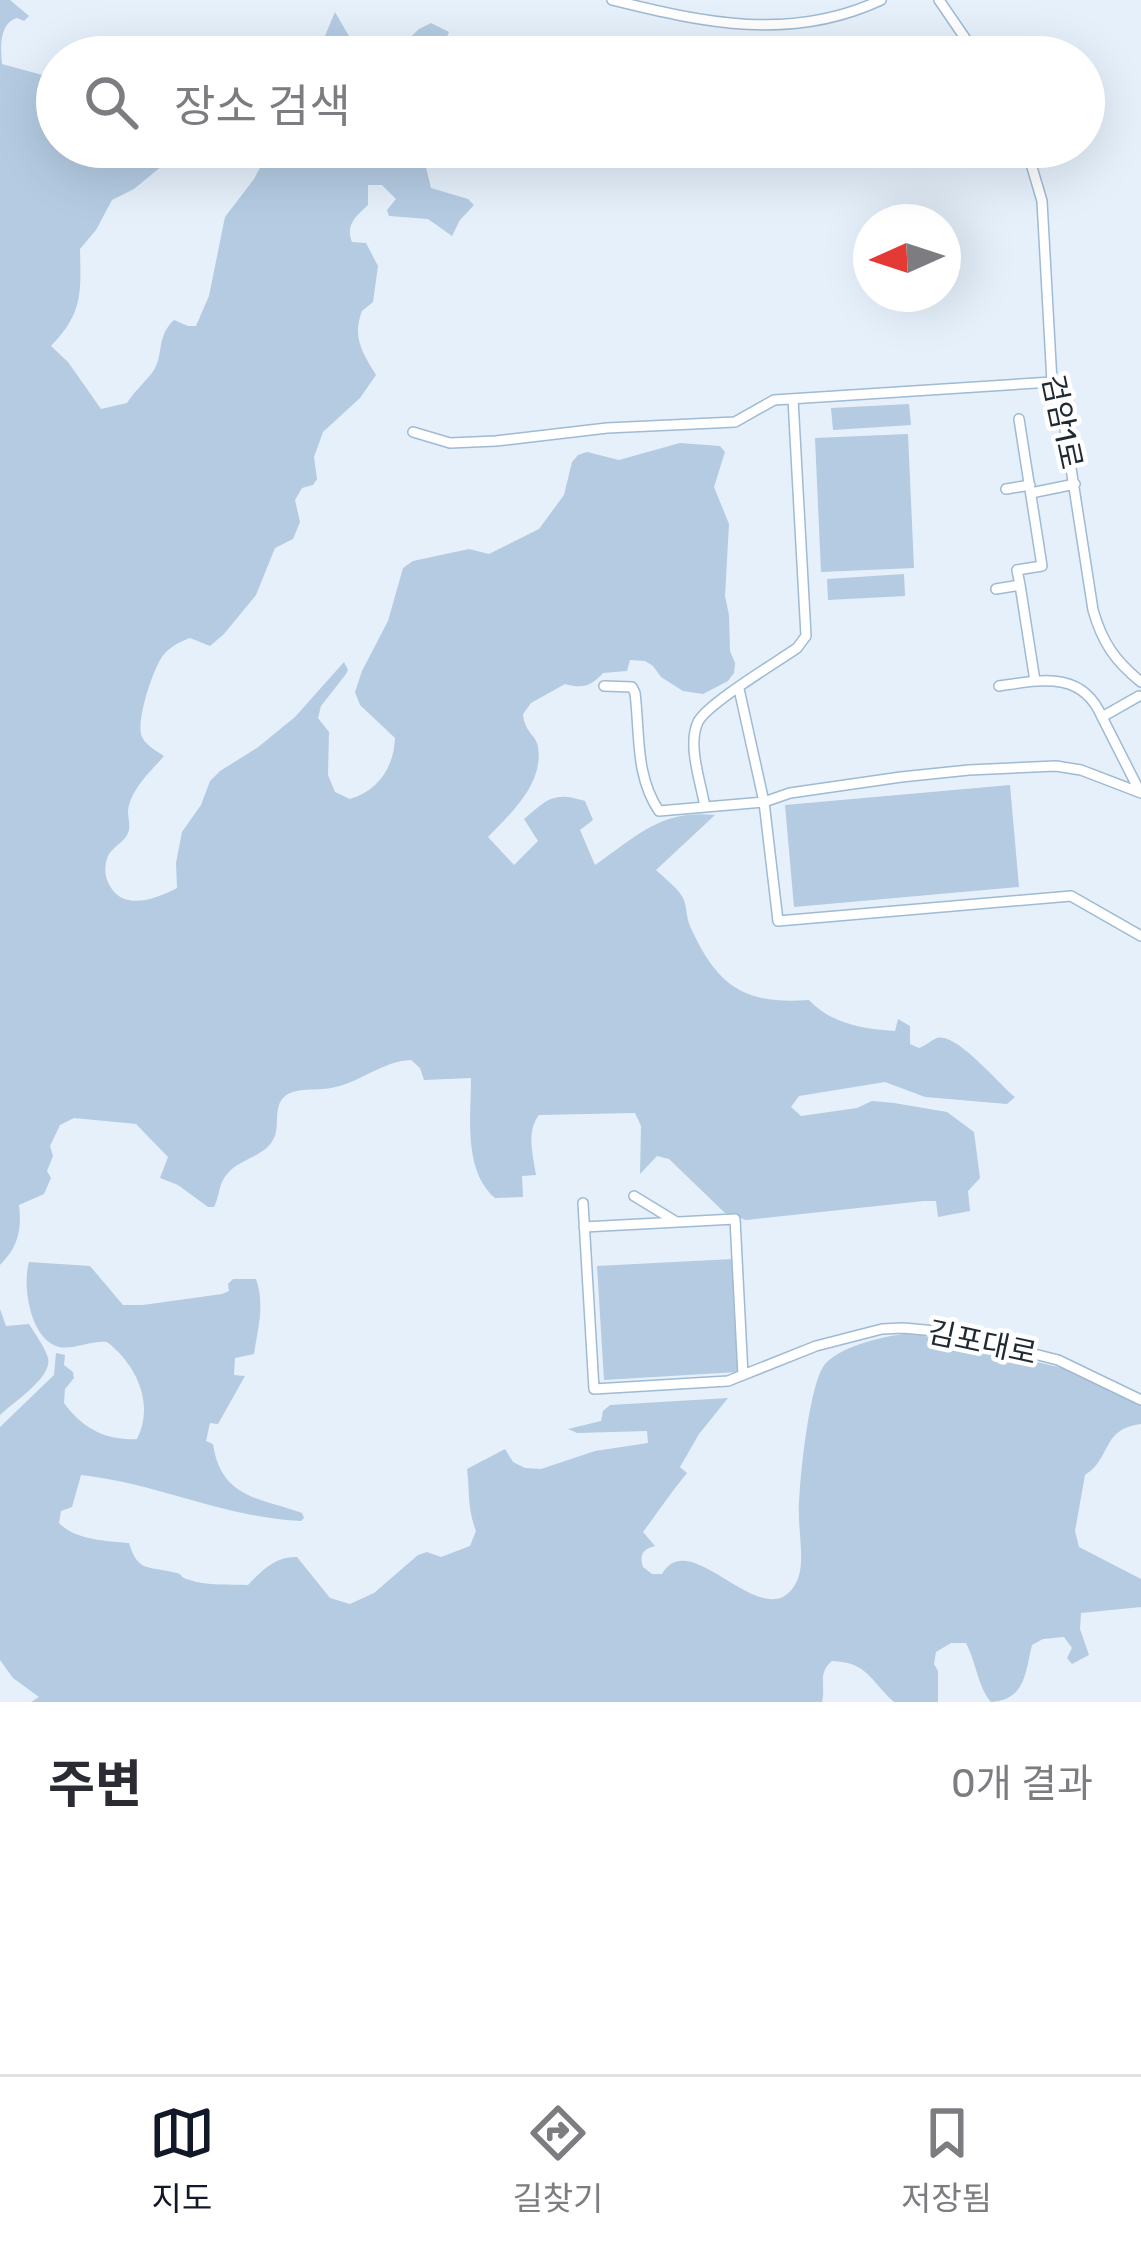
<!DOCTYPE html>
<html lang="ko">
<head>
<meta charset="utf-8">
<style>
  body { margin:0; font-family:Rubik,"Noto Sans KR",sans-serif; background:#f7f7f7; color:#2b2b33 }
  .compass { position:absolute; left:853px; top:204px; width:108px; height:108px; border-radius:50%; background:#fff; box-shadow:0 12px 48px #0002; rotate:267deg }
  .list { margin:0; padding:0; list-style:none }
  h2 { display:flex; justify-content:space-between; align-items:center; height:156px; margin:0; padding:0 48px; font-size:51px }
  h2 small { font-size:39px; font-weight:400; color:#7c7c81 }
  .icon { flex:none; width:66px; height:66px; fill:none; stroke:currentColor; stroke-width:2; stroke-linecap:round; stroke-linejoin:round }
  .map { position:relative; flex:none; width:1141px; height:1702px; overflow:hidden }
  .search { position:absolute; background:#fff; box-shadow:0 12px 48px #0002; left:36px; right:36px; top:36px; height:132px; display:flex; align-items:center; gap:30px; box-sizing:border-box; padding:0 42px; border-radius:66px; color:#7c7c81; font-size:45px }
  .sheet { height:372px; background:#fff }
  nav { display:flex; justify-content:space-around; align-items:center; box-sizing:border-box; height:168px; border-top:3px solid #e1e1e2; background:#fff; font-size:33px; color:#7c7c81 }
  nav a { display:grid; justify-items:center; gap:6px }
  nav .on { color:#111827 }
  .map>svg:first-child { display:block }
</style>
</head>
<body>
<div class="map">
<svg width="1141" height="1702" viewBox="0 0 1141 1702">
  <rect width="100%" height="100%" fill="#e5f0fb"/>
  <path fill="#b4cbe2" d="M0 0H10L29 16 24 21 17 18C0 23 0 46 2 64L57 79V147H185L134 189 112 200 96 230 80 249C81 293 83 313 51 346L68 362 101 409 127 403C134 392 144 383 152 373 165 355 155 338 174 320L188 326H196L209 296 225 217 254 179 271 147H421L431 188 468 199 474 205 460 220 452 236 428 219 389 216 387 210 396 199 382 185H368V205C356 216 345 225 352 242L366 243 378 266 373 302 362 311C352 337 362 352 376 375L360 398 323 432 314 457 317 479 313 485 302 488 295 500 300 522 293 539 275 548 256 595 224 634 210 646 190 638C181 641 172 646 165 653 154 664 135 723 142 737 146 745 156 751 164 756 151 771 130 790 128 811 128 816 130 825 129 830 126 843 111 846 107 859 104 868 105 878 110 886 124 912 158 898 177 888L176 863 182 832 201 805 210 781 220 771 257 748 295 717 344 662 348 670 346 674 321 706 318 718 329 732 328 775 335 792 350 799C378 791 394 767 395 738L360 705 355 692 362 671 388 621 403 568 413 561 469 549 489 554 539 529 564 495 572 462 578 455 587 452 619 460 680 443 720 446 725 452 714 487 729 524 725 596 729 615 730 651 735 663 734 673 728 681 703 694 683 691 661 677 653 666 645 661 630 660 627 671 603 673C591 686 583 689 565 684L531 703 523 714C525 734 536 734 538 747 544 784 510 814 488 837L514 865 538 841 524 819C548 799 553 791 585 801L593 820 580 830 595 865C637 836 661 809 715 815L656 870C664 878 678 888 683 898 687 906 686 917 690 926 717 986 744 1005 809 1000 831 1024 864 1029 895 1031L898 1019 910 1026V1044L919 1048C925 1046 930 1041 937 1038 956 1032 999 1084 1015 1097L1007 1104 925 1097 885 1082 799 1096 791 1107 801 1116 857 1108 872 1101 894 1103 947 1112 974 1132 980 1178 968 1191 970 1211 938 1217 936 1201H924L746 1220 725 1213 669 1159 657 1156 640 1174 641 1126 635 1113 539 1115C526 1132 533 1155 536 1175L522 1176 523 1197 495 1198C463 1170 471 1117 471 1078L424 1080 420 1068 411 1060C382 1061 360 1083 331 1088 317 1091 296 1087 285 1096 272 1107 281 1127 273 1140 263 1157 240 1159 228 1173 218 1183 220 1196 214 1207H208L178 1185 160 1178 168 1157 136 1124 74 1118 60 1125 50 1146 53 1156 47 1171 51 1178 44 1194 19 1205C22 1230 18 1247 0 1265Z
    M335 12 356 48 362 52 402 45 419 29 431 23 449 32 445 41C427 29 421 42 405 51V57H316Z
    M909 404 911 425 833 430 831 408Z
    M908 434 914 568 821 572 815 438Z
    M904 574 905 596 828 600 827 579Z
    M1010 785 1019 887 794 907 785 805Z
    M732 1259 738 1372 604 1380 597 1266Z
    M29 1262 90 1266 123 1305H143L222 1294 229 1291 228 1284 233 1279H256C265 1304 258 1328 254 1354L235 1358 234 1375 245 1376 218 1424 210 1423 206 1441 213 1444C221 1498 259 1498 302 1513L304 1518 301 1521C226 1518 156 1483 81 1475L72 1507 61 1511 59 1523C75 1540 106 1541 129 1543 138 1572 147 1566 172 1572 188 1575 175 1576 190 1580 207 1586 230 1584 248 1585 262 1570 276 1556 297 1557L330 1598 350 1604 374 1593 418 1555 427 1552 441 1557 470 1546 476 1531C467 1507 470 1493 467 1469L505 1449 513 1462 525 1468 541 1469 595 1451 648 1443 647 1431 577 1433 568 1429 601 1421 603 1411 610 1405 728 1398 699 1434 680 1467 687 1473C671 1492 658 1512 643 1532L655 1546C643 1549 639 1555 643 1567L652 1574H662C691 1522 767 1643 797 1581 805 1564 799 1535 799 1517 798 1491 809 1379 826 1363 843 1345 888 1335 912 1333L1067 1369 1141 1406V1424C1101 1429 1112 1458 1085 1475L1075 1531 1079 1547 1141 1579V1607L1081 1613 1080 1629 1089 1655 1072 1664 1067 1658 1072 1648 1064 1637 1043 1639 1032 1645C1025 1673 1026 1699 991 1702 978 1687 976 1662 966 1643H951L936 1652 934 1664 938 1671V1702H894C870 1680 867 1662 832 1661 817 1673 826 1686 822 1702H31L39 1697 13 1678 0 1660V1427L54 1375 56 1353 65 1355 64 1365 73 1372 74 1378 65 1389 64 1403C82 1428 106 1441 137 1439 155 1404 136 1364 107 1342 91 1340 74 1350 59 1347 30 1340 22 1285 29 1262Z
    M0 1309 6 1326 29 1324C35 1334 45 1347 48 1358 53 1377 13 1402 0 1415Z"/>
  <g fill="none" stroke-linecap="round" stroke-linejoin="round">
    <defs>
      <path id="minor" d="M612 0C705 23 791 42 881 0
        M939 0 978 57
        M1026 147 1042 201 1052 382 1064 423 1093 610C1102 642 1115 661 1141 682
        M1019 419 1042 566 1017 570 1020 585
        M413 432 450 443 496 441 607 428 735 422 774 400 1052 382
        M1006 489 1030 485
        M1031 493 1075 484
        M996 589 1020 585 1035 681
        M604 686 632 687 635 693C640 733 635 776 659 811L764 802 790 793 901 777 969 770 1056 766 1081 770 1141 793
        M999 686C1041 680 1082 670 1102 717
        M739 689 764 802 778 921 1071 896 1141 936
        M1139 696 1102 717 1140 792
        M705 807C701 783 687 745 698 722 707 704 777 662 797 648L806 636 793 399
        M634 1196 675 1221
        M583 1203 594 1389 728 1381 816 1346 882 1329 903 1328 947 1332 1058 1360 1141 1400
        M584 1227 735 1219 743 1375"/>
    </defs>
    <use href="#minor" stroke="#9fbad3" stroke-width="12"/>
    <use href="#minor" stroke="#fff" stroke-width="9"/>
  </g>
  <g text-anchor="middle" stroke-width="9" stroke-linejoin="round" paint-order="stroke">
    <g font-size="30" fill="#1e2932" stroke="#fff">
      <text transform="translate(1062 422) rotate(78)" y="10">검암1로</text>
      <text transform="translate(982 1343) rotate(12)" y="10">김포대로</text>
    </g>
  </g>
</svg>
<svg class="compass" viewBox="-18 -18 36 36"><path d="M0-13l5 13h-10z" fill="#e53935"/><path d="M0 13l5-13h-10z" fill="#7c7c81"/></svg>
<div class="search"><svg class="icon" aria-label="search" viewBox="0 0 24 24"><circle cx="10" cy="10" r="6"/><path d="M15 15l6 6"/></svg>장소 검색</div>
</div>
<section class="sheet">
<h2>주변<small>0개 결과</small></h2>
<ul class="list">
</ul>
</section>
<nav>
<a class="on"><svg class="icon" aria-label="map" viewBox="0 0 24 24"><path d="M3 6l6-2 6 2 6-2v14l-6 2-6-2-6 2zM9 4v14M15 6v14"/></svg>지도</a>
<a><svg class="icon" aria-label="directions" viewBox="0 0 24 24"><path d="M12 3l9 9-9 9-9-9zM9 14v-3h6M13 9l2 2-2 2"/></svg>길찾기</a>
<a><svg class="icon" aria-label="saved" viewBox="0 0 24 24"><path d="M7 4h10v16l-5-4-5 4z"/></svg>저장됨</a>
</nav>
</body>
</html>
